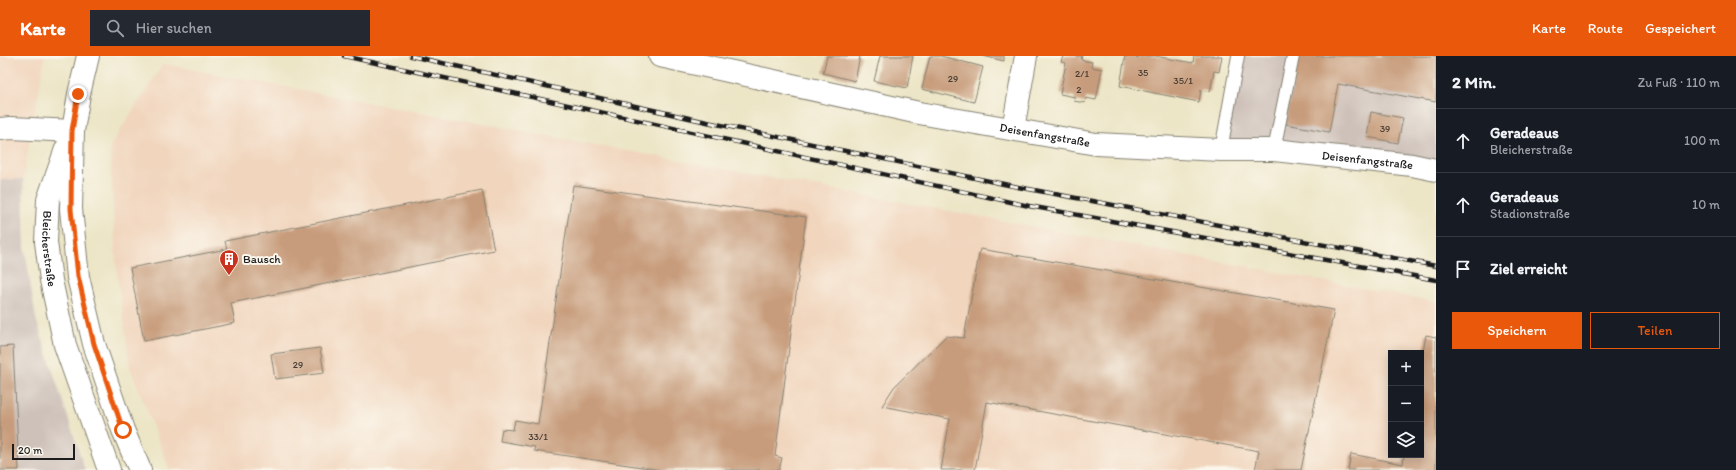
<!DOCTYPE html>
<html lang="de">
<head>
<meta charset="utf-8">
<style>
  body { margin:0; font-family:Itim,sans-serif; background:#242831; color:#f1f3f6 }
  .controls { position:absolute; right:12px; bottom:12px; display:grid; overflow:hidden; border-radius:0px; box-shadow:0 2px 10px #0003 }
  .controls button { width:36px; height:36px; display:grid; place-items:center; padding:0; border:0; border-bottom:1px solid #363941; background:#171b24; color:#f1f3f6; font:20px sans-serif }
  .scale { position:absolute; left:12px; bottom:10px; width:63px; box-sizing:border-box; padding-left:4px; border:2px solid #1c1c1c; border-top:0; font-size:11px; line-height:14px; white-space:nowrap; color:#1c1c1c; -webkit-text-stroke:3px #fbf7ec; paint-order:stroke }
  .stop { position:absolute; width:12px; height:12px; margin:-9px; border:3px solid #ea580c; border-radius:50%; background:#fff }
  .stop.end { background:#ea580c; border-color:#fff; box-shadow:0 1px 4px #0008 }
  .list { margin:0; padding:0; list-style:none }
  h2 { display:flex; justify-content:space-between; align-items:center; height:52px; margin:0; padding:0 16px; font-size:17px }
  h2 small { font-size:13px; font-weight:400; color:#9ea1a6 }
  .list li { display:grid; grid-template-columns:26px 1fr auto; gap:12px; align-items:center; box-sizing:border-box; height:64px; padding:0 16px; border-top:1px solid #363941 }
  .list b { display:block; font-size:15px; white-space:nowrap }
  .list p { margin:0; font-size:13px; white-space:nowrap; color:#9ea1a6 }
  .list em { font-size:13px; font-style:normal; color:#9ea1a6 }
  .actions { display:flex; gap:8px; padding:12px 16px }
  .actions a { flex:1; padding:9px 0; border:1px solid #ea580c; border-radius:0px; text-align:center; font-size:14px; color:#ea580c }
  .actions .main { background:#ea580c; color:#fff }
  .icon { flex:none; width:22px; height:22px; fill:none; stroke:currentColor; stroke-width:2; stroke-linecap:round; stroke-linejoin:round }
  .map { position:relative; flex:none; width:1436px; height:414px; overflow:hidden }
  header { display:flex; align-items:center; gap:24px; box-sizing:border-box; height:56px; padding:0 20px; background:#ea580c; color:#fff }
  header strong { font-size:19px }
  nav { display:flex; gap:22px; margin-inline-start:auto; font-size:14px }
  .search { width:280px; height:36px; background:#242831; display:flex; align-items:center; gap:10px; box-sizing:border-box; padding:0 14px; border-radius:0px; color:#9ea1a6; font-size:15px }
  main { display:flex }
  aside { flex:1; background:#171b24 }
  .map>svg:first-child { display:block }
</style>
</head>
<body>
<header>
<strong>Karte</strong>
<div class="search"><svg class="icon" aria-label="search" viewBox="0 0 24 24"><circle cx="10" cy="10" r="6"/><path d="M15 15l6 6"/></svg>Hier suchen</div>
<nav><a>Karte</a><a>Route</a><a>Gespeichert</a></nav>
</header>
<main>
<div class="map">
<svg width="1436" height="414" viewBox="0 0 1436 414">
  <rect width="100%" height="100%" fill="#fbf7ec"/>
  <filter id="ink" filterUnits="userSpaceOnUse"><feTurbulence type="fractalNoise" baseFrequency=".025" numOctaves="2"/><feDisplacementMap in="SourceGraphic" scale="8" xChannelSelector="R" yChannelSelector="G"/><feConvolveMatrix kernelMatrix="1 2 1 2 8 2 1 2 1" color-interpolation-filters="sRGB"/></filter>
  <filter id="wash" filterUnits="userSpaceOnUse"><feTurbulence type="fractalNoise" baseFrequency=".012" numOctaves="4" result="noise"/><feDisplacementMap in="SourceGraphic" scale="16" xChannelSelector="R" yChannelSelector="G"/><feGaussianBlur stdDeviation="0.9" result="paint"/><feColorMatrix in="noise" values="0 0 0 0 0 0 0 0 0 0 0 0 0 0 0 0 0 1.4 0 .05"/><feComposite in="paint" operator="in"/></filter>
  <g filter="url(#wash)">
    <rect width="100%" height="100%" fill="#ece5c6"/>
    <path fill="#f1d5bd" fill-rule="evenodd" d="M0 0H45L23 123 0 124Z
      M163 8 1436 246V414H170L130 311 116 208 110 90ZM1391 297H1421V399H1391Z"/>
    <path fill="#cec1ba" d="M1238 0H1436V114L1221 94Z
      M23 123 25 194 36 263 85 414H0V124Z"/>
    <g id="blocks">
      <path fill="#c79c7b" d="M827 0H860L855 25 823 17Z
        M880 0H913L907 32 874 25Z
        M930 0H941L983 11 974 46 922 33Z
        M983 0H1004V5Z
        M1063 0H1082L1081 4 1092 6 1091 11 1102 13 1096 44 1086 42 1085 47 1074 45 1075 41 1060 38 1066 7 1061 6Z
        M1125 0 1138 2V0H1155L1193 7 1194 0H1222L1219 16 1214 15 1210 36 1201 34 1199 46 1120 30Z
        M1299 0H1436V46L1338 28 1329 76 1286 68Z
        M1371 56 1403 62 1398 87 1367 81Z
        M573 129 806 161 775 400 782 402 779 414H662L534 395 535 391 500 385 502 373 513 374 515 364 538 368Z
        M482 134 494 194 231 247 235 267 144 285 130 212 227 193 225 185Z
        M980 193 1334 254 1301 414H1255L1259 395 987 346 975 414H941L950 363 882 350 894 331 946 280 964 282Z
        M1426 279 1436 281V414H1348L1351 398 1403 408 1404 399H1421V308Z
        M13 290 19 414H0V291Z
        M320 292 324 317 275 323 271 298Z"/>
    </g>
  </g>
  <g filter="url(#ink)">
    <use href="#blocks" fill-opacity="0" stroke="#848071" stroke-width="1"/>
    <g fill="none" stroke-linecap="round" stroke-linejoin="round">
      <defs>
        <path id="lane" d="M1221 94 1238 0
          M1274 94 1293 0"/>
        <g id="street">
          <path d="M88 0 79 38 73 75 71 153 78 221 94 288 123 374 140 414"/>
          <path id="s1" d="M660 0 919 57 1096 88 1221 94H1274L1412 109 1436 114"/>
          <path d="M0 73 11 72 73 75"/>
          <path d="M1013 73 1026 0"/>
          <path id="s2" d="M66 93 48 144 46 186 51 224 65 289 109 414"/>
        </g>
      </defs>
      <use href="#lane" stroke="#848071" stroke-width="14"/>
      <use href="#street" stroke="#848071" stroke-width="24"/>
      <use href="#lane" stroke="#fff" stroke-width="12"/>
      <use href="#street" stroke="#fff" stroke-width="22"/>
      <defs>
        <path id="rail" d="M344 0 1029 150 1436 224
          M411 0 707 66 1018 131 1436 210"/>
      </defs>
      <use href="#rail" stroke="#1c1c1c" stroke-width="4.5"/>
      <use href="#rail" stroke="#fbf7ec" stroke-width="3" stroke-dasharray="9" stroke-linecap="butt"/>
    </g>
  </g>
  <g fill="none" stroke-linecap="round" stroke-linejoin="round" filter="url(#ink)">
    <path stroke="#ea580c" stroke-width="5" d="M78 38 72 75 71 153 78 220 94 288 123 374"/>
  </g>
  <defs>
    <symbol id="building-pin" viewBox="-11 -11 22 30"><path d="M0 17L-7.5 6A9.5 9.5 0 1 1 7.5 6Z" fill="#c8321e" stroke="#fbf7ec"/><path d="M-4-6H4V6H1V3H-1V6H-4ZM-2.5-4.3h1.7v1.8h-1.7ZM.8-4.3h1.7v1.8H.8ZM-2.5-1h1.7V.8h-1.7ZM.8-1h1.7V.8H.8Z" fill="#fff"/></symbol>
  </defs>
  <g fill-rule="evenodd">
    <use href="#building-pin" x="218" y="192" width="22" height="30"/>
  </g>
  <g text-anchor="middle" stroke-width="4" stroke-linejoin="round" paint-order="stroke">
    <g font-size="10" fill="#473c34">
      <text x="1143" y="20">35</text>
      <text x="1082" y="21">2/1</text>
      <text x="953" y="26">29</text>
      <text x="1183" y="28">35/1</text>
      <text x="1079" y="37">2</text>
      <text x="1385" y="76">39</text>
      <text x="298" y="312">29</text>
      <text x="538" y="384">33/1</text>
    </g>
    <g font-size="12" fill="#1c1c1c" stroke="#fbf7ec">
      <text dy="4" stroke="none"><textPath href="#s1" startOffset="393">Deisenfangstraße</textPath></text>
      <text dy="4" stroke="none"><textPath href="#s1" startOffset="717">Deisenfangstraße</textPath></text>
      <text dy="4" stroke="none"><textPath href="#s2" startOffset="103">Bleicherstraße</textPath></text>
    </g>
    <g font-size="12" fill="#1c1c1c" stroke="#fbf7ec" text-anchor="start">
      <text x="243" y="207">Bausch</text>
    </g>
  </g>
</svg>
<div class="controls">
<button>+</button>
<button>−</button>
<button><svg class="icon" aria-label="layers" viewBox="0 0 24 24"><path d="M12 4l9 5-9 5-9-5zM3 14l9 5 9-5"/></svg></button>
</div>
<div class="scale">20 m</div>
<div class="stop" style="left:123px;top:374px"></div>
<div class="stop end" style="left:78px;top:38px"></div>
</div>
<aside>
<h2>2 Min.<small>Zu Fuß · 110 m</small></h2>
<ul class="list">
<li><svg class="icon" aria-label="ahead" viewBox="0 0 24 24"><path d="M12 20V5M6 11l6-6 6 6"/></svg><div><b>Geradeaus</b><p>Bleicherstraße</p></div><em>100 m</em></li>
<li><svg class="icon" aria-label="ahead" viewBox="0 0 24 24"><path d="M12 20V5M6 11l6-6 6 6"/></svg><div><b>Geradeaus</b><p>Stadionstraße</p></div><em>10 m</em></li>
<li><svg class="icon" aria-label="arrive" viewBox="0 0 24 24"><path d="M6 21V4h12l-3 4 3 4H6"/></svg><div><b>Ziel erreicht</b></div></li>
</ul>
<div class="actions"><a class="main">Speichern</a><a>Teilen</a></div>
</aside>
</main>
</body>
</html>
